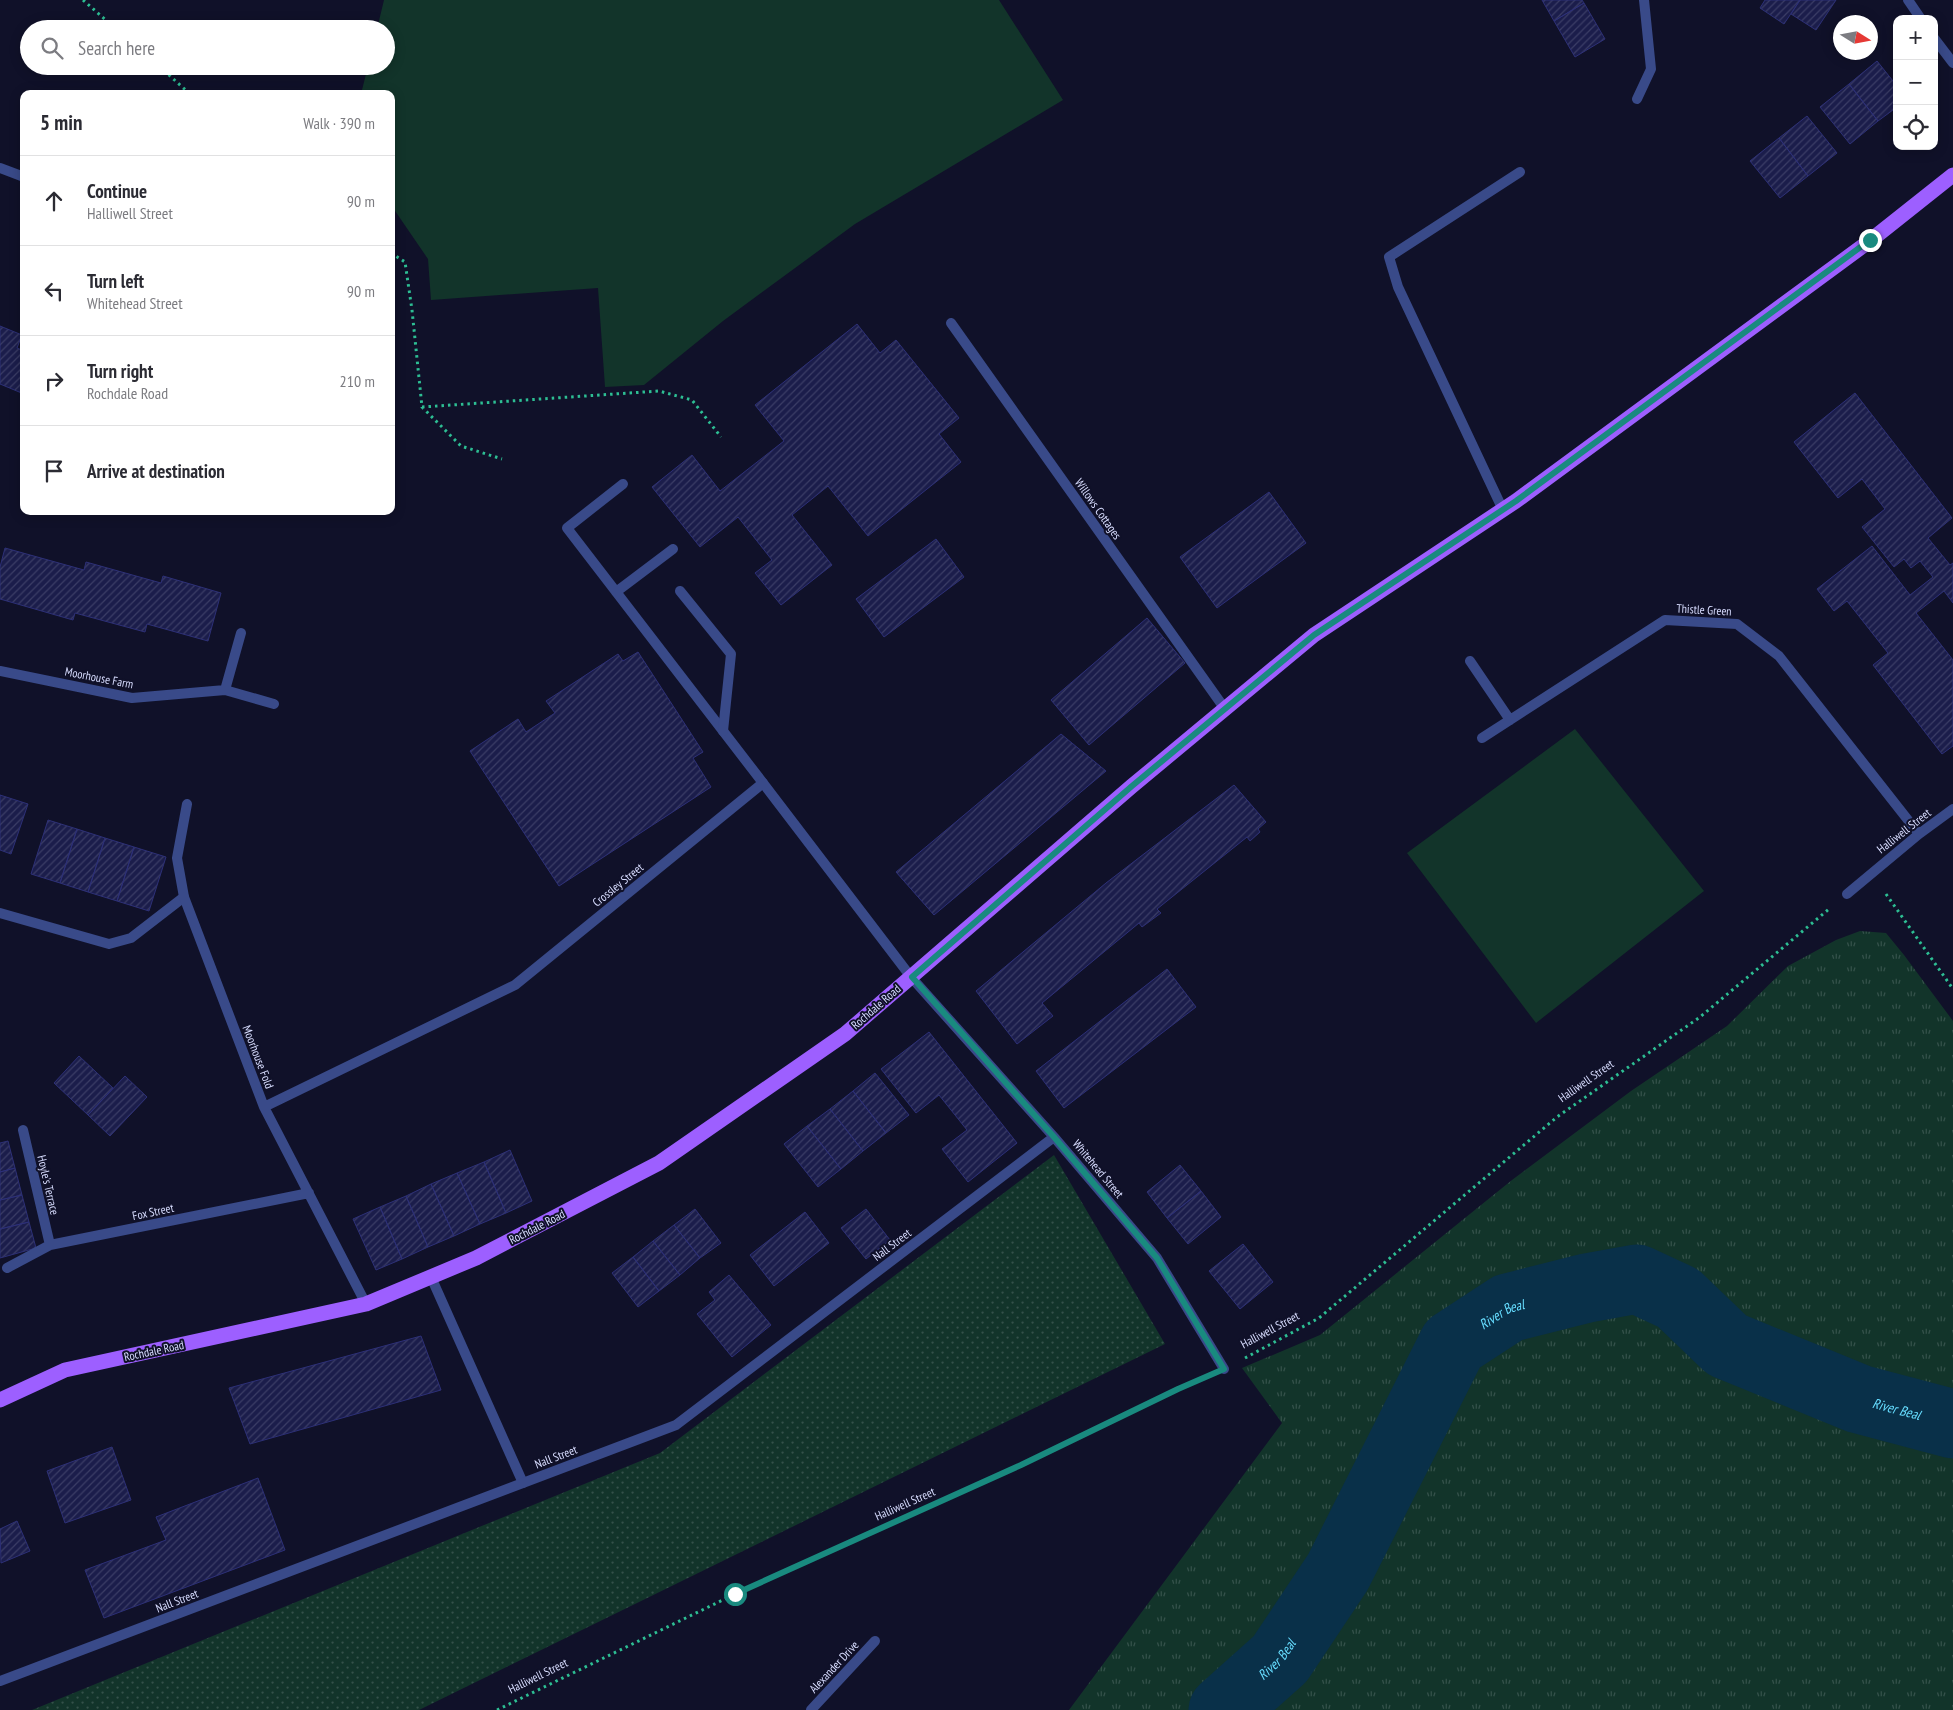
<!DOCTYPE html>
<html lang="en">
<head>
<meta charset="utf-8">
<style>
  body { margin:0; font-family:"PT Sans Narrow",sans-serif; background:#f7f7f7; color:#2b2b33 }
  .controls { position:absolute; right:15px; top:15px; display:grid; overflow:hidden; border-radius:10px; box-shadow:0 2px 12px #0003 }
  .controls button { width:45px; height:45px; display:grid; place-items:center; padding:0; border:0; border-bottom:1px solid #e1e1e2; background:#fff; color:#2b2b33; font:25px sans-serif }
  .compass { position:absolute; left:1833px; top:15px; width:45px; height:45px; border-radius:50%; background:#fff; box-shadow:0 2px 12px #0003; rotate:101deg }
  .stop { position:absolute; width:15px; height:15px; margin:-11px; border:4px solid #198a7f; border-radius:50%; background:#fff }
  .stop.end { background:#198a7f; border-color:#fff; box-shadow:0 1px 5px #0008 }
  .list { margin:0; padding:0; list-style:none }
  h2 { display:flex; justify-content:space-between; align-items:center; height:65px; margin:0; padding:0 20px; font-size:21px }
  h2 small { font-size:16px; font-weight:400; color:#7c7c81 }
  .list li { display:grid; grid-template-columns:32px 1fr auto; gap:15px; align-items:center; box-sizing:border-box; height:90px; padding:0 20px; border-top:1px solid #e1e1e2 }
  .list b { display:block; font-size:19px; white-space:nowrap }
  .list p { margin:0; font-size:16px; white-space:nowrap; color:#7c7c81 }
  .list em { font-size:16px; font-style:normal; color:#7c7c81 }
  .icon { flex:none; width:28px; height:28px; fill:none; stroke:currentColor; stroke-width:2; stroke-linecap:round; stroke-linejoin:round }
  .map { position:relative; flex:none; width:1953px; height:1710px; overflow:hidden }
  .search { position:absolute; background:#fff; box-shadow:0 2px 12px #0003; left:20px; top:20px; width:375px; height:55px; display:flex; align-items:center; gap:12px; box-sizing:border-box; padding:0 18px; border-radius:28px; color:#7c7c81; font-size:19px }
  .panel { position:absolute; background:#fff; box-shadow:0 2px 12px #0003; left:20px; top:90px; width:375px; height:425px; border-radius:10px }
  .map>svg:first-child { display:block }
</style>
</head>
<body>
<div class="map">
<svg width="1953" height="1710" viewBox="0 0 1953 1710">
  <defs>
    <pattern id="grass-tufts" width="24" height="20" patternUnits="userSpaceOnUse" patternTransform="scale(1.25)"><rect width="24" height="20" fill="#12342a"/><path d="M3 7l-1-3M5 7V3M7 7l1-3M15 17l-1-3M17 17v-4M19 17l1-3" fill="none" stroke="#34514a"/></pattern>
    <pattern id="garden-dots" width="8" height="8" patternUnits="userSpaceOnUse" patternTransform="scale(1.25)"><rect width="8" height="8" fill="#12342a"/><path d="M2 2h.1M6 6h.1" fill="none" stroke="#34514a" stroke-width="1.8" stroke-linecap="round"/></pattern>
    <pattern id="building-hatch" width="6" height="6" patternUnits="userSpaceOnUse" patternTransform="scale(1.25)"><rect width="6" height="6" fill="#1b1d4b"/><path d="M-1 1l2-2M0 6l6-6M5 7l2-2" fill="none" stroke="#3b3d66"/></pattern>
  </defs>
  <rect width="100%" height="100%" fill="#101129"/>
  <path fill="url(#grass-tufts)" d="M1860 931 1886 933 1904 955 1953 1021V1411L1833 1377 1731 1329 1693 1278 1650 1256 1576 1264 1470 1311 1440 1342 1320 1570 1266 1642 1192 1710H1069L1282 1423 1242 1368 1320 1335 1512 1180 1631 1091 1727 1026 1788 966 1836 940Z
    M1618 1303 1661 1314 1714 1359 1741 1373 1953 1453V1710H1257L1322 1642 1459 1377 1501 1331 1567 1308Z"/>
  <path fill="url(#garden-dots)" d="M1054 1155 1165 1344 419 1710H32L660 1453Z"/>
  <path fill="#12342a" d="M384 0H999L1063 100 855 224 723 321 644 385 605 387 598 288 431 300 428 259 391 205V94H361L368 66H386V29H377Z
    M1575 729 1704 891 1536 1023 1407 853Z"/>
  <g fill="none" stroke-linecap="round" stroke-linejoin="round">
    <path stroke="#093049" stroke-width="69" id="s1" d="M1223 1710 1280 1659 1338 1572 1453 1344 1508 1308 1587 1288 1637 1279 1678 1298 1727 1345 1859 1399 1953 1424"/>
  </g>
  <path fill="url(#building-hatch)" stroke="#2d3077" d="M1542 0H1582L1584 3 1554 21Z
    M1765 0H1800L1784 24 1760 8Z
    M1800 0H1836L1816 30 1791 14Z
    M1584 3 1605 39 1575 57 1554 21Z
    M1877 61 1897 86V107L1878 121 1849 84Z
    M1849 84 1878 121 1850 144 1820 107Z
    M1807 116 1837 153 1808 176 1779 138Z
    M1779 138 1808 176 1780 198 1750 161Z
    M857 324 880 353 896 340 959 418 939 434 961 462 868 536 828 486 792 515 832 565 781 605 755 573 772 560 738 517 700 547 652 487 692 455 720 491 784 441 755 405Z
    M0 326 22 335 17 348 24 351V394L0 384Z
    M1855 393 1952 518 1928 538 1950 565 1953 563V603L1944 591 1916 613 1953 660V746L1942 754 1873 665 1888 653 1847 601 1834 611 1817 589 1872 546 1910 595 1933 577 1920 561 1911 568 1904 559 1894 567 1862 527 1885 509 1862 479 1838 498 1794 442Z
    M1269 492 1306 543 1217 608 1180 557Z
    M936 539 964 577 884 637 856 599Z
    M5 548 84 570 86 562 161 583 163 576 221 593 208 641 147 624 145 632 75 613 73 620 0 599V567Z
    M1147 618 1185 663 1089 745 1051 700Z
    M638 652 703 752 693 758 711 787 559 886 470 751 518 719 526 732 555 713 546 701 618 654 623 661Z
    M1061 734 1106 771 934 915 896 872Z
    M1234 785 1266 822 1258 829 1260 832 1250 841 1247 837 1157 909 1161 913 1142 927 1139 923 1042 1003 1053 1016 1017 1044 976 991 1106 883Z
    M0 795 28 804 11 854 0 850Z
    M48 820 77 829 60 883 31 874Z
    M77 829 105 838 88 892 60 883Z
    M105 838 134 847 117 901 88 892Z
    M134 847 166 857 149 911 117 901Z
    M1167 969 1196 1007 1064 1108 1036 1071Z
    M929 1032 1017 1143 968 1182 942 1149 967 1130 939 1095 916 1113 881 1069Z
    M79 1056 113 1088 88 1115 54 1083Z
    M875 1073 909 1115 886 1133 853 1091Z
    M125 1076 147 1097 110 1136 88 1115Z
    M853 1091 886 1133 863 1151 830 1109Z
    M830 1109 863 1151 841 1169 807 1126Z
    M807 1126 841 1169 818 1187 784 1144Z
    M8 1141 15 1168 0 1172V1143Z
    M510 1150 532 1201 506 1213 484 1162Z
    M484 1162 506 1213 480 1224 457 1173Z
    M1180 1165 1201 1191 1167 1218 1147 1192Z
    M15 1168 22 1195 0 1200V1172Z
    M457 1173 480 1224 454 1236 431 1184Z
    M431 1184 454 1236 428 1247 406 1196Z
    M1201 1191 1221 1217 1188 1244 1167 1218Z
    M22 1195 29 1222 0 1229V1200Z
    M406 1196 428 1247 402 1259 380 1207Z
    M380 1207 402 1259 376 1270 353 1219Z
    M695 1209 721 1243 700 1258 674 1225Z
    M866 1209 890 1240 866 1259 841 1228Z
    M805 1212 829 1243 774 1286 750 1255Z
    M29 1222 36 1248 0 1258V1229Z
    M674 1225 700 1258 680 1275 653 1241Z
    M653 1241 680 1275 659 1291 633 1257Z
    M1243 1244 1273 1282 1240 1309 1209 1271Z
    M633 1257 659 1291 638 1307 612 1273Z
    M729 1275 771 1325 732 1357 697 1314 715 1300 709 1292Z
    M421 1336 441 1390 250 1444 229 1388Z
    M112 1447 131 1500 65 1523 47 1471Z
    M258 1478 285 1550 104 1618 85 1570 166 1540 156 1517Z
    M17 1521 30 1551 1 1563 0 1529Z"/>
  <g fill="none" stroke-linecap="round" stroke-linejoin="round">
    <path stroke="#2dbe93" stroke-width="3" stroke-dasharray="2.5 4" stroke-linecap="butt" d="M83 0 116 29
      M159 66 190 94
      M391 253 405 262 412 310 422 407 461 446 502 459
      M422 407 659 391 692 400 721 437
      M1886 894 1953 989
      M1245 1358 1319 1318 1557 1117 1700 1017 1829 909
      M497 1710 735 1594 1021 1465 1201 1379"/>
    <path stroke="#394a89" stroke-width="10" d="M1637 99 1651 69 1644 0
      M623 484 567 528 763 783
      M1503 510 1398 287 1389 257 1520 172
      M616 592 673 549
      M0 913 109 944 131 938 184 897
      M431 1277 523 1483"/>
    <path stroke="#394a89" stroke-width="10" d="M1908 0 1921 19
      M1934 38 1953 63
      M0 168 24 177
      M951 323 1225 709
      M680 591 731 654 723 731
      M241 633 225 690 274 704
      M1470 661 1510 720
      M0 671 132 698 225 690
      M1482 738 1665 620 1737 624 1779 656 1919 834
      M187 804 177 858 184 897 264 1107 366 1304
      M1847 894 1919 834 1953 809
      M264 1107 515 985 763 783 911 977 1054 1137 1157 1258 1224 1369
      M23 1130 50 1245
      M7 1268 50 1245 309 1193
      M0 1681 676 1425 1054 1137
      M811 1710 875 1641"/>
    <path stroke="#9d5fff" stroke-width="15" d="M0 1400 65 1370 366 1304 476 1258 659 1163 845 1034 1132 786 1314 635 1516 501 1871 240 1953 175"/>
  </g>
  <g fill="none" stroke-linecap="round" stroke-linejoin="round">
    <path stroke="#198a7f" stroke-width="6" d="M735 1594 1021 1465 1178 1389 1224 1369 1157 1258 1054 1137 912 977 1132 786 1314 635 1516 501 1870 240"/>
  </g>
  <g text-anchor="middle" stroke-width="4" stroke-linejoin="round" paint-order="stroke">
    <g font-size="12" fill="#d8ddff" stroke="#101129">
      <text transform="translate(1098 509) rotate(55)" y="4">Willows Cottages</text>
      <text transform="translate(1704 610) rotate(3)" y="4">Thistle Green</text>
      <text transform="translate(99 678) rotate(11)" y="4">Moorhouse Farm</text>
      <text transform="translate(1904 831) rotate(-38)" y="4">Halliwell Street</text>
      <text transform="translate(618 885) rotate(-39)" y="4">Crossley Street</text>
      <text transform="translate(876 1007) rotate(-41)" y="4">Rochdale Road</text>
      <text transform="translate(258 1057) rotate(69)" y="4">Moorhouse Fold</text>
      <text transform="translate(1586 1081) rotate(-35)" y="4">Halliwell Street</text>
      <text transform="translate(1098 1169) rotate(50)" y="4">Whitehead Street</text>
      <text transform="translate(48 1185) rotate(77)" y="4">Hoyle's Terrace</text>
      <text transform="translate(153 1212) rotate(-12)" y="4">Fox Street</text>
      <text transform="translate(537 1227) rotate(-27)" y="4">Rochdale Road</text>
      <text transform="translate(892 1245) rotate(-37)" y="4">Nall Street</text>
      <text transform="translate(1270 1330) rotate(-28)" y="4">Halliwell Street</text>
      <text transform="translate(154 1351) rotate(-12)" y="4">Rochdale Road</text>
      <text transform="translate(556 1457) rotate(-21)" y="4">Nall Street</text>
      <text transform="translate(905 1504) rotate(-24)" y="4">Halliwell Street</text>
      <text transform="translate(177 1601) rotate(-21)" y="4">Nall Street</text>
      <text transform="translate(834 1667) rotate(-47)" y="4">Alexander Drive</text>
      <text transform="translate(538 1676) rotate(-26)" y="4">Halliwell Street</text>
    </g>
    <g font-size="14" font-style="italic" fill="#6df" stroke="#101129">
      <text dy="5" stroke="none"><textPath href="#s1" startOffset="494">River Beal</textPath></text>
      <text dy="5" stroke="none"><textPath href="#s1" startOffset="929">River Beal</textPath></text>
      <text dy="5" stroke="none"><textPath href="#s1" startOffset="74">River Beal</textPath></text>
    </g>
  </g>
</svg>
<div class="controls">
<button>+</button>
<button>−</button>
<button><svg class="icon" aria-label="locate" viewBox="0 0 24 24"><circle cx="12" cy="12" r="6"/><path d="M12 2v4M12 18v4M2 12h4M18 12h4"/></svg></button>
</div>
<svg class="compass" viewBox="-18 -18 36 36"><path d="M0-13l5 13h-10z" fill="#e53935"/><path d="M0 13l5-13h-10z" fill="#7c7c81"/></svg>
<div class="stop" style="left:735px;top:1594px"></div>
<div class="stop end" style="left:1870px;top:240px"></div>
<div class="search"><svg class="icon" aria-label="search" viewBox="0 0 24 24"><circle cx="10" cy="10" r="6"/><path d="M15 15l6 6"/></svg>Search here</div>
<section class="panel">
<h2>5 min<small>Walk · 390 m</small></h2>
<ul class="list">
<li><svg class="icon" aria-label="ahead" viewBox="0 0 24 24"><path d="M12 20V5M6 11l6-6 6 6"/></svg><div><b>Continue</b><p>Halliwell Street</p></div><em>90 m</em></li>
<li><svg class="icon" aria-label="left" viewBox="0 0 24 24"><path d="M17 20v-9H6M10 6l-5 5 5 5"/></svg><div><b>Turn left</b><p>Whitehead Street</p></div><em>90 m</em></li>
<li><svg class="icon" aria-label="right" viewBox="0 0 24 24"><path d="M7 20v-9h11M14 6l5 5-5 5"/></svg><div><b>Turn right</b><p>Rochdale Road</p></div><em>210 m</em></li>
<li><svg class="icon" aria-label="arrive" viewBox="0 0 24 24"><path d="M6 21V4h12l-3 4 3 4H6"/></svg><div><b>Arrive at destination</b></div></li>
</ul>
</section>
</div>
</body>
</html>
